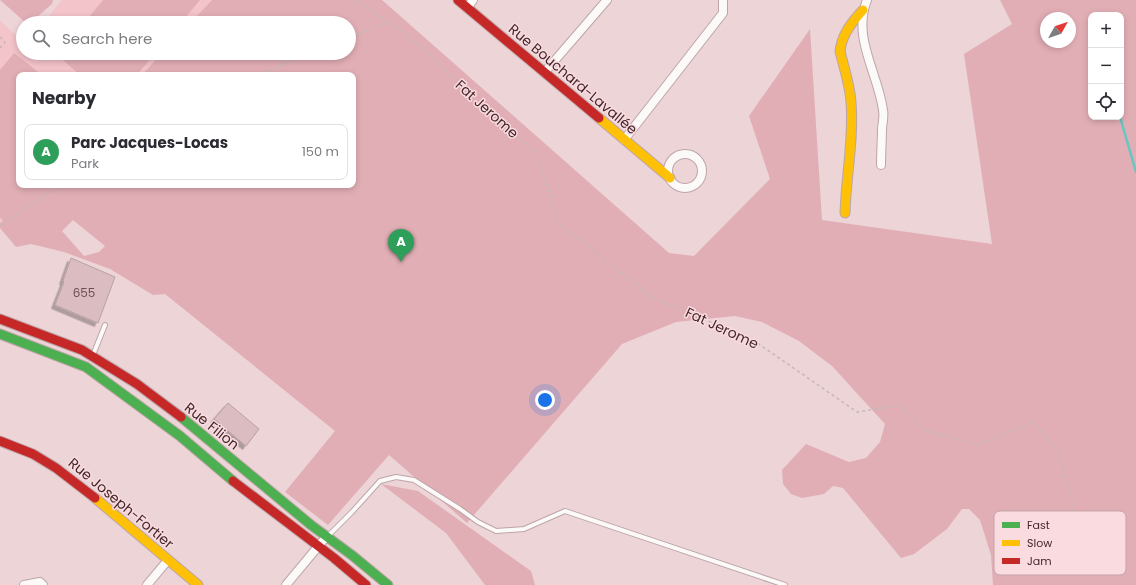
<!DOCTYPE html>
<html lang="en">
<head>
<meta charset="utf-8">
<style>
  body { margin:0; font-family:Poppins,sans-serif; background:#f7f7f7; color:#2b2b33 }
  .controls { position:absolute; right:12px; top:12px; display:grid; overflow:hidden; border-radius:8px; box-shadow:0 2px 6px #0003 }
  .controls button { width:36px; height:36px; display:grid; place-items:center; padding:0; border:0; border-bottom:1px solid #e1e1e2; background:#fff; color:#2b2b33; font:20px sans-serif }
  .compass { position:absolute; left:1040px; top:12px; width:36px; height:36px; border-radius:50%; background:#fff; box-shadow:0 2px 6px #0003; rotate:50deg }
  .you { position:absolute; left:545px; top:400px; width:14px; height:14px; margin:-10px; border:3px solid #fff; border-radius:50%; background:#1a73e8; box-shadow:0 0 0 6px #1a73e833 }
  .badge { display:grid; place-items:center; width:26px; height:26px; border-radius:50%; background:#b45309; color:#fff; font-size:13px; font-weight:700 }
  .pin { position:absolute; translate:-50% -33px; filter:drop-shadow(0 1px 2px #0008) }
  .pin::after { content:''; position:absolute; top:21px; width:14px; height:12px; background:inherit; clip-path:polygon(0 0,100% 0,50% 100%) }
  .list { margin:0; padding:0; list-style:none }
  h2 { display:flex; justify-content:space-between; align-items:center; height:52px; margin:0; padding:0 16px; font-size:17px }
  h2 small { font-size:13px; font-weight:400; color:#7c7c81 }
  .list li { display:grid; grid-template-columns:26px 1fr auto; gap:12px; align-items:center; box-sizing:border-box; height:56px; margin:0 8px 8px; padding:0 8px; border:1px solid #e1e1e2; border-radius:8px }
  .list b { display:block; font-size:15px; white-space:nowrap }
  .list p { margin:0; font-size:13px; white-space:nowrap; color:#7c7c81 }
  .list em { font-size:13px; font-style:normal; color:#7c7c81 }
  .icon { flex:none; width:22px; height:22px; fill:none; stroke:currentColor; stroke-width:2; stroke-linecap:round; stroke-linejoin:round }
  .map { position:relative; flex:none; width:1136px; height:585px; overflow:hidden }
  .search { position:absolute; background:#fff; box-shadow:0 2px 6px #0003; left:16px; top:16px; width:340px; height:44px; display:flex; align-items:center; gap:10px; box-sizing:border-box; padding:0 14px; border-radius:22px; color:#7c7c81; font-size:15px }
  .panel { position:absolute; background:#fff; box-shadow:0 2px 6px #0003; left:16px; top:72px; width:340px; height:116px; border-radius:8px }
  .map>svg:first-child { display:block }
</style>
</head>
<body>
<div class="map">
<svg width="1136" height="585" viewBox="0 0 1136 585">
  <defs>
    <filter id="shadow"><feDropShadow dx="-3.5" dy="3.5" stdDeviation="0" flood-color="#0004"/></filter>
  </defs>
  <rect width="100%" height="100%" fill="#ecd4d7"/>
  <path fill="#f3c4ca" d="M62 0H212L190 23H43Z
    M0 21 23 41V53H162L142 75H19V185L0 227Z"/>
  <path fill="#e2aeb5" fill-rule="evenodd" d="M0 0H53L52 4 30 23H26Z
    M103 0H200L181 23H84Z
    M212 0H382L669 253 694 256 770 179 749 116 810 29 822 220 992 244 964 54 1012 24 1000 0H1136V585H993L991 555 980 520 969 509H962L947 529 914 554 901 558 843 488 833 486 824 494 802 498 791 494 783 484 782 470 806 444 849 462 866 458 880 442 885 424 832 366 799 341 762 322 735 316 676 322 622 344 467 523 389 455 328 525 285 492 335 431 165 294 153 295 110 269 64 252 31 244 16 247 0 228V224L3 220 0 218V70L14 53 42 75H19V185H353V75H142L162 53H349V23H190ZM1091 15H1121V117H1091ZM1046 18H1070V42H1046ZM73 220 105 246 99 252 84 256 62 231Z
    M59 53H155L137 75H80L57 55Z
    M381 484 418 491 531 571 535 585H485L446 533Z"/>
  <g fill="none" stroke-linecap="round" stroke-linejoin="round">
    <path stroke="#66c6c2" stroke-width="2.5" d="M1120 117 1136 172"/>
  </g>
  <path fill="#dbbdc1" stroke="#b8a0a3" filter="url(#shadow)" d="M71 258 115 277 98 323 55 305 64 282 63 281Z
    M228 403 259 429 246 446 214 419Z"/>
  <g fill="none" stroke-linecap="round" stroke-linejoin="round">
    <defs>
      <path id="lane" d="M93 355 105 325
        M328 536 352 512 380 481 396 477 414 480 460 509 478 522 496 531 524 529 565 511 785 585"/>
      <path id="street" d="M867 0C852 38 878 73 883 110 884 115 883 122 882 128 882 140 881 152 881 165
        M467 8 473 0
        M544 73 607 0
        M624 140 723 13V0
        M668 171a17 17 0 1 1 34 0a17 17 0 1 1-34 0Z
        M24 585 40 582 43 585
        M147 585 168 560
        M286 585 326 537"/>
      <path id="fast" d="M0 334 86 367 180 436 233 481
        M181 417 311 525 353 556 388 585"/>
      <path id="slow" d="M599 118 670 178
        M845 213C846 176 854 140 851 102 850 85 844 68 840 51 842 34 852 22 863 10
        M95 498 198 585"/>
      <path id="jam" d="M458 0 599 118
        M0 319 82 350 137 384 181 417
        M0 441 33 454 56 468 95 498
        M233 481 334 558 366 585"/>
    </defs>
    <use href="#lane" stroke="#bda5a9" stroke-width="6"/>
    <use href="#street" stroke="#bda5a9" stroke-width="10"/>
    <use href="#fast" stroke="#bda5a9" stroke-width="11"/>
    <use href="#slow" stroke="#bda5a9" stroke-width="11"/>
    <use href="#jam" stroke="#bda5a9" stroke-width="11"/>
    <path stroke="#c4b8b9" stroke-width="1.5" stroke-dasharray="3 3" stroke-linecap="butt" d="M355 0 408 35 482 107 536 152 559 223 652 297 753 340 857 412 900 405 923 430 977 445 1033 422 1059 453 1064 473 1074 507 1050 585
      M0 37 5 42 0 48
      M349 38 388 22
      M258 75 312 53
      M0 225 62 185"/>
    <use href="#lane" stroke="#fcf9f9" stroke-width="4"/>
    <use href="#street" stroke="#fcf9f9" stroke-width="8"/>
    <use href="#fast" stroke="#4caf50" stroke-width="9"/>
    <use href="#slow" stroke="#ffc107" stroke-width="9"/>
    <use href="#jam" stroke="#c62828" stroke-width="9"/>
  </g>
  <g text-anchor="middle" stroke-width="3" stroke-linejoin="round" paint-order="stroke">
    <g font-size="12" fill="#6c4f53">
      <text x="84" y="297">655</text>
    </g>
    <g font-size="14" fill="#43272b" stroke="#fadbdf">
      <text transform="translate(573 79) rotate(40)" y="5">Rue Bouchard-Lavallée</text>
      <text transform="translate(487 109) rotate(42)" y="5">Fat Jerome</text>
      <text transform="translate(722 328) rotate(25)" y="5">Fat Jerome</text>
      <text transform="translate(212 426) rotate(39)" y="5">Rue Filion</text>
      <text transform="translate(121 503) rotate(40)" y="5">Rue Joseph-Fortier</text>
    </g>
  </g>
  <rect x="994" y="511" width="132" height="64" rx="6" fill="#fadbdf" stroke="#c3a5a9" stroke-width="1"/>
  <rect x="1002" y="522" width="18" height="6" fill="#4caf50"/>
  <rect x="1002" y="540" width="18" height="6" fill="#ffc107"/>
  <rect x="1002" y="558" width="18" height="6" fill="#c62828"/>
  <g font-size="11" fill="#43272b">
    <text x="1027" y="529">Fast</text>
    <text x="1027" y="547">Slow</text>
    <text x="1027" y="565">Jam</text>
  </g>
</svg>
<div class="controls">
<button>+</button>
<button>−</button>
<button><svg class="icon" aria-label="locate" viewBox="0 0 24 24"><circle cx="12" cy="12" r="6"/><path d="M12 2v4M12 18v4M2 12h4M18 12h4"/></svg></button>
</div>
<svg class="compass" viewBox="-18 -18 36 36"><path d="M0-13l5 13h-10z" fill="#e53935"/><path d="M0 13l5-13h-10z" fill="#7c7c81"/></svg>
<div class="you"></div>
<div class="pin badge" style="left:401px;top:262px;background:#2e9e5b">A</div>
<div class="search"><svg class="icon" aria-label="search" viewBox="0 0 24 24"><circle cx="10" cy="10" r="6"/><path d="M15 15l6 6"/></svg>Search here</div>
<section class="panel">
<h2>Nearby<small></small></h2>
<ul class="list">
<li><span class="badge" style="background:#2e9e5b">A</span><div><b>Parc Jacques-Locas</b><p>Park</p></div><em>150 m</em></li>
</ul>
</section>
</div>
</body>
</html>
